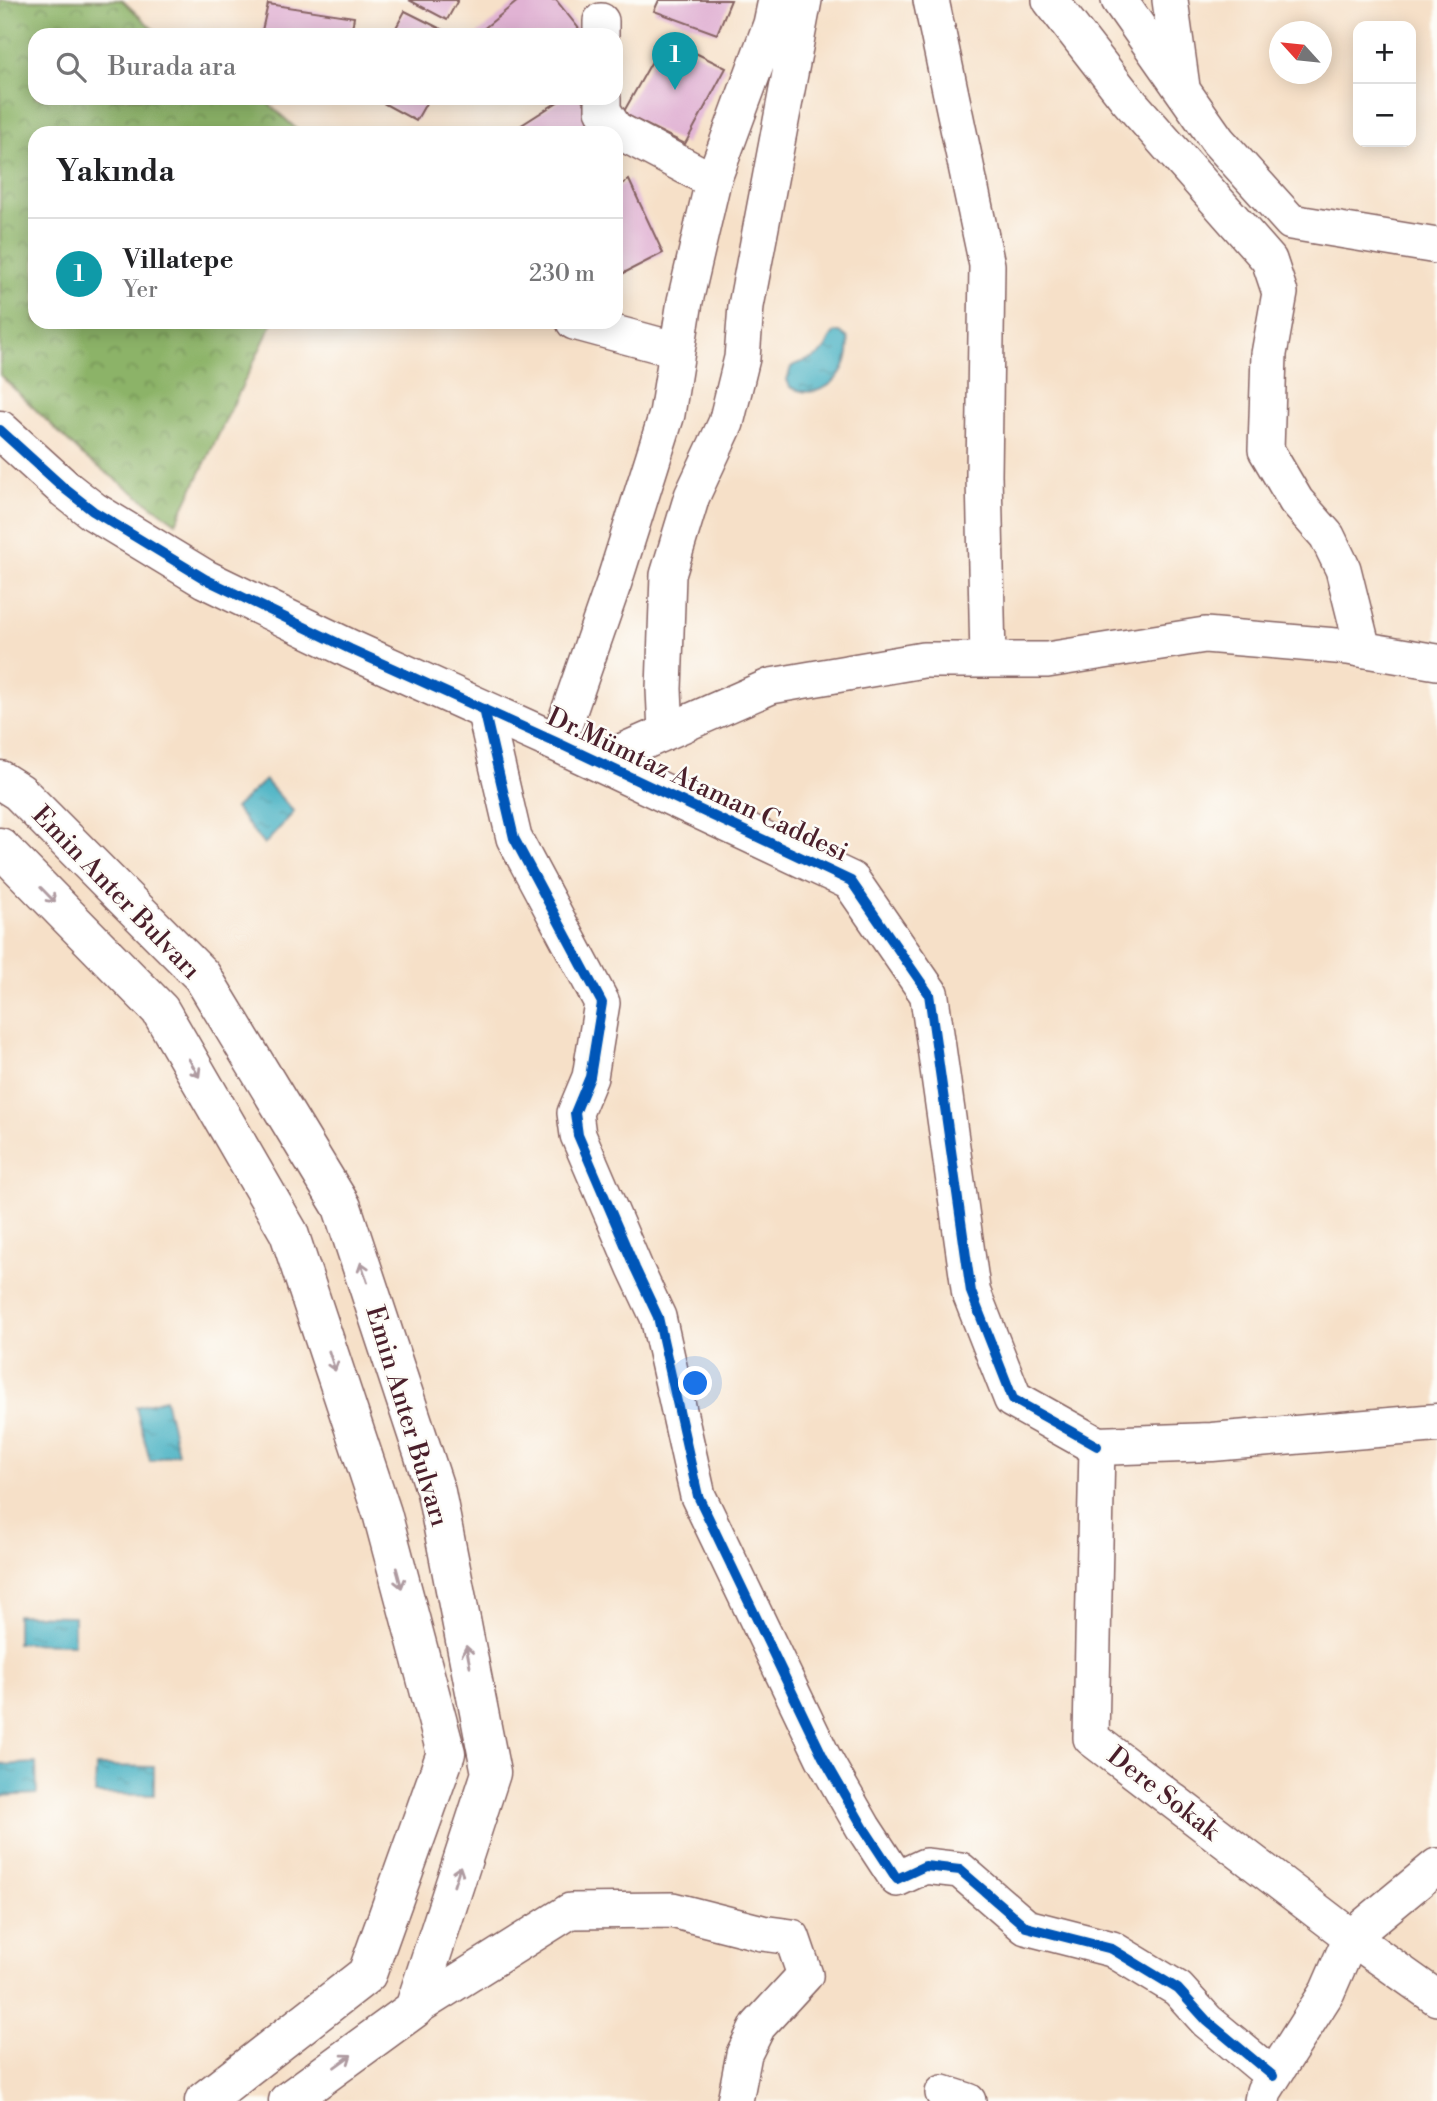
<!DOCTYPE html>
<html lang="tr">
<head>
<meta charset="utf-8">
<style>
  body { margin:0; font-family:"Libre Bodoni",serif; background:#f2f2f2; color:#202124 }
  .controls { position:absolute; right:21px; top:21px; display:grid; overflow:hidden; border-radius:14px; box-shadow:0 4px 18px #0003 }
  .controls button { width:63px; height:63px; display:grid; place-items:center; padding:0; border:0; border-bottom:2px solid #e0e0e0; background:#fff; color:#202124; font:35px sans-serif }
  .compass { position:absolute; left:1269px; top:21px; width:63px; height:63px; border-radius:50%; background:#fff; box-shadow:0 4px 18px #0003; rotate:297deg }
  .you { position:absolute; left:696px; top:1384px; width:24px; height:24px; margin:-18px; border:5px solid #fff; border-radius:50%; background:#1a73e8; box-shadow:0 0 0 10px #1a73e833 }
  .badge { display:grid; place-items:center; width:46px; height:46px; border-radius:50%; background:#d1495b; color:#fff; font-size:23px; font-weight:700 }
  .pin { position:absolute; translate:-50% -58px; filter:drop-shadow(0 2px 4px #0008) }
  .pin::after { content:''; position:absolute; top:37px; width:24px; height:21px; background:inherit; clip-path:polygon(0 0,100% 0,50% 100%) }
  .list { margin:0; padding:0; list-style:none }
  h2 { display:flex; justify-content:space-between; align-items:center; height:91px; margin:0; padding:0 28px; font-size:30px }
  h2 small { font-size:23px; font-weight:400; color:#757577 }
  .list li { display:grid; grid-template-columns:46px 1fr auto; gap:21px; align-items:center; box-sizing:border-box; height:112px; padding:0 28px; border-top:2px solid #e0e0e0 }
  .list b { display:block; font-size:26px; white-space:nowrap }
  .list p { margin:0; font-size:23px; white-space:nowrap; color:#757577 }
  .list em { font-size:23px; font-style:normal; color:#757577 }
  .icon { flex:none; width:38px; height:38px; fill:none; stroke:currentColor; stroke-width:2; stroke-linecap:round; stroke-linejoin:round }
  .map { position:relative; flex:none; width:1437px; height:2101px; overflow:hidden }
  .search { position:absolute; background:#fff; box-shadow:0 4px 18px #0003; left:28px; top:28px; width:595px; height:77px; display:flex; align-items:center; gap:18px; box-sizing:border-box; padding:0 24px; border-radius:21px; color:#757577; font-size:26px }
  .panel { position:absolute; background:#fff; box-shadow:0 4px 18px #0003; left:28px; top:126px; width:595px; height:203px; border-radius:21px }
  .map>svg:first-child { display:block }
</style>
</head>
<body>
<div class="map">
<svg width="1437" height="2101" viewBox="0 0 1437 2101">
  <defs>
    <pattern id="forest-crowns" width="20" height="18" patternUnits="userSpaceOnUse" patternTransform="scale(1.75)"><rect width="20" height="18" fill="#8cb368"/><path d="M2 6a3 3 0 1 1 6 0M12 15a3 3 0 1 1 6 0" fill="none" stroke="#749156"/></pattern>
    <pattern id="water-ripples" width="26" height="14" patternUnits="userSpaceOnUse" patternTransform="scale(1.75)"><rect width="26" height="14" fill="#44b0c2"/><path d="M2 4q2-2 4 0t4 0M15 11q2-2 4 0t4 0" fill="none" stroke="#3b8f9e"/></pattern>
  </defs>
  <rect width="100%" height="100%" fill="#fdfcf7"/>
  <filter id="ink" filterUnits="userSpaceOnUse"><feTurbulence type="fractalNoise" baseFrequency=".0143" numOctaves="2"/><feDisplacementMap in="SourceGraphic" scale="14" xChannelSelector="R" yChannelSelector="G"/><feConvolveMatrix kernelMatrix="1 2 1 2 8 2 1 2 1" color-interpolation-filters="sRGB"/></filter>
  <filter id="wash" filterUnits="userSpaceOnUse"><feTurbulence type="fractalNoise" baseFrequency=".00686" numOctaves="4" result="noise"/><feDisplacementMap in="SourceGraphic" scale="28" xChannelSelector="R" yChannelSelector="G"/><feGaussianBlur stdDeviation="1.57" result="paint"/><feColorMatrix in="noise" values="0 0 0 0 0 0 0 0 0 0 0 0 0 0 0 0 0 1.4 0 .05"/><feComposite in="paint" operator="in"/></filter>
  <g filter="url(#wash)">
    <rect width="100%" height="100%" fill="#f6e0c8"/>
    <path fill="url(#forest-crowns)" stroke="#6b694a" stroke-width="2" d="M0 0H122L153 29 166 35H35V98H262L301 133H35V322H273L176 523 82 455 0 375Z"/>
    <path fill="url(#water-ripples)" stroke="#476876" stroke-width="2" d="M836 332H840L848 338C853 371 824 404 790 387L787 380 791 367C801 360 815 361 823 351 829 345 828 337 836 332Z
      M265 780 294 812 264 845 235 808Z
      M165 1399 178 1453 150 1461 136 1407Z
      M17 1615 74 1616V1644L17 1643Z
      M36 1763 37 1794 0 1796V1765Z
      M96 1766 154 1767V1795L95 1794Z"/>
    <g id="blocks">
      <path fill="#e1b3d4" d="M409 0H458L447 20Z
        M519 0H556L584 35H476Z
        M659 0H731L717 34 654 11Z
        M268 4 354 17 351 35H261Z
        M405 11 453 35H392Z
        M665 38 726 68 685 144 623 113Z
        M374 98H429L416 121Z
        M564 98H581L602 133H509Z
        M629 180 663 253 616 277V188Z"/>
    </g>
  </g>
  <g filter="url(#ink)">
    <use href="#blocks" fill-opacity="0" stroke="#866362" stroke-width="2"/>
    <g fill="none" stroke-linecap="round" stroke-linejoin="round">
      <defs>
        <path id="minor" d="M931 0 987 265 984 475 988 660
          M1050 0 1127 99 1269 260 1280 293 1269 354 1266 450 1296 501 1327 536 1343 569 1363 649
          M1119 0 1218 141 1291 222 1437 246
          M1170 0 1182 87
          M601 21V35
          M603 98V110L615 129 713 181
          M574 322 677 350
          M484 709 514 838 602 1003 590 1077 575 1113 578 1135 635 1268 658 1317 698 1496 823 1757 863 1827 897 1879 925 1866 960 1870 1026 1927 1112 1949 1178 1989 1207 2021 1273 2076
          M666 732 664 689 668 575 692 496 726 423 742 358 746 306 804 0
          M558 743 614 582 667 414 685 301 713 181 771 24 776 0
          M598 762 771 686 923 660H1047L1205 635 1348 647 1437 662
          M1097 1446 1091 1738 1351 1937 1437 1998
          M414 2009 570 1911 672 1910 762 1933 792 1937 805 1975 758 2026 744 2054 735 2101
          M943 2093 968 2101
          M1262 2101 1264 2091 1327 1992 1351 1937 1437 1866"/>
        <path id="tertiary" d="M0 430 65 489 93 511 205 579 350 649 558 743 851 881 929 994 971 1292 1013 1399 1097 1446 1212 1442 1437 1423"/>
        <path id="trunk" d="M0 780 19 792 202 976 342 1207 436 1492 491 1773 414 2009 288 2101
          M0 847 160 1010 289 1233 382 1513 446 1753 367 1974 204 2101"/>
      </defs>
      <use href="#minor" stroke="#866362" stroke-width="38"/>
      <use href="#tertiary" stroke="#866362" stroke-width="41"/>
      <use href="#trunk" stroke="#866362" stroke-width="41"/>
      <use href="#minor" stroke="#fff" stroke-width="35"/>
      <use href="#tertiary" stroke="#fff" stroke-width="38"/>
      <use href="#trunk" stroke="#fff" stroke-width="38"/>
      <defs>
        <path id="cycleway" d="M0 430 65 489 93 511 205 579 350 649 558 743 851 881 929 994 971 1292 1013 1399 1097 1446
          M484 709 514 838 602 1003 590 1077 575 1113 578 1135 635 1268 658 1317 698 1496 823 1757 863 1827 897 1879 925 1866 960 1870 1026 1927 1112 1949 1178 1989 1207 2021 1273 2076"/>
      </defs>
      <use href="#cycleway" stroke="#fdfcf7" stroke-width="15"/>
      <use href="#cycleway" stroke="#0057b8" stroke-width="10"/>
    </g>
    <defs><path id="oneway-shaft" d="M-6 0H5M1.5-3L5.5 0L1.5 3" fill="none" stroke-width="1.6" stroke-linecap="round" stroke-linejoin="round" transform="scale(1.75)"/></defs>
    <g stroke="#ae9aa0">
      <use href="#oneway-shaft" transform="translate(48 895) rotate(46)"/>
      <use href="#oneway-shaft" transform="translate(194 1068) rotate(60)"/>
      <use href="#oneway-shaft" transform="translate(364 1272) rotate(-108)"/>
      <use href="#oneway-shaft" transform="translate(332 1361) rotate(72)"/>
      <use href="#oneway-shaft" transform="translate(399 1578) rotate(75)"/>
      <use href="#oneway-shaft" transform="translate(468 1656) rotate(-101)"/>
      <use href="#oneway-shaft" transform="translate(457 1876) rotate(-72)"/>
      <use href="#oneway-shaft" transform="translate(343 2061) rotate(-36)"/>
    </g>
  </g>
  <g text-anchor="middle" stroke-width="5" stroke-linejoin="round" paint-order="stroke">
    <g font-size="26" fill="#4a1f2b" stroke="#fdfcf7">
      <text transform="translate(698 784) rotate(25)" y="9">Dr.Mümtaz Ataman Caddesi</text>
      <text transform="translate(117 892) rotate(46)" y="9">Emin Anter Bulvarı</text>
      <text transform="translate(408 1416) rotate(73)" y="9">Emin Anter Bulvarı</text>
      <text transform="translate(1164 1793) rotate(38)" y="9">Dere Sokak</text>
    </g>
  </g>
</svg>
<div class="controls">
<button>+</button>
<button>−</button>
</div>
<svg class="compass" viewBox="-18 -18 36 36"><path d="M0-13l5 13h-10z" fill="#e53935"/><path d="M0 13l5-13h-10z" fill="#757577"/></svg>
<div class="you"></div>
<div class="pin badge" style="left:675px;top:90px;background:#0f9aa8">1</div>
<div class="search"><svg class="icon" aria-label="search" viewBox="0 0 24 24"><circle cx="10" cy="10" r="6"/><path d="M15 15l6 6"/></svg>Burada ara</div>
<section class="panel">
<h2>Yakında<small></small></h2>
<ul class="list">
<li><span class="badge" style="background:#0f9aa8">1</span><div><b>Villatepe</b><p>Yer</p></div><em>230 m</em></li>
</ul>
</section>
</div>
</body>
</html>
